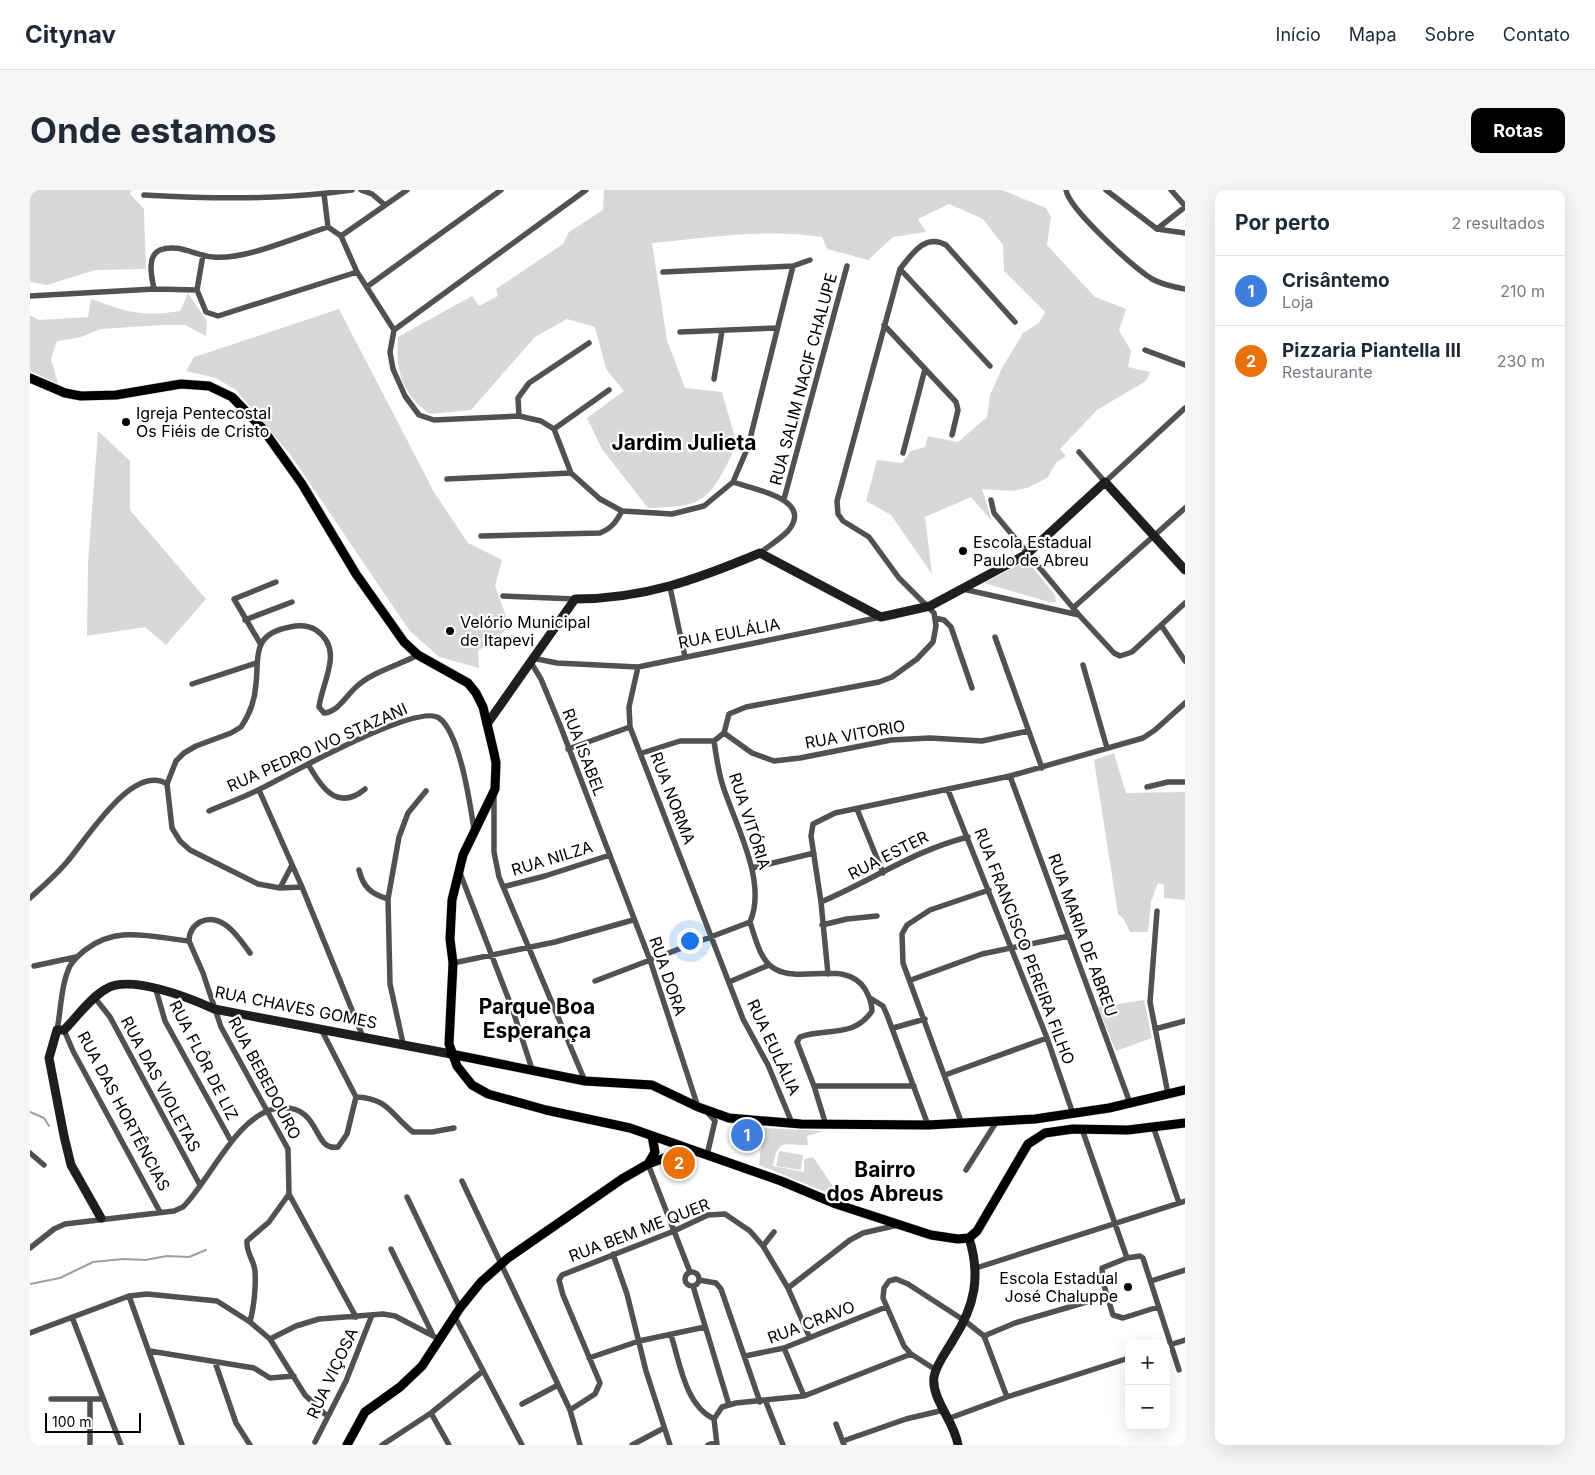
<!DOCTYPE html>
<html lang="pt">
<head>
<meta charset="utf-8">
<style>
  body { margin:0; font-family:Inter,sans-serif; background:#f6f6f7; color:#1f2937 }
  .controls { position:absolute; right:15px; bottom:15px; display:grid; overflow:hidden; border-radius:10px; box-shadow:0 5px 20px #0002 }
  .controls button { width:45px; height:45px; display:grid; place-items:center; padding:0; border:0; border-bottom:1px solid #e0e1e3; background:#fff; color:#1f2937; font:25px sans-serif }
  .scale { position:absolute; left:15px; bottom:12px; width:96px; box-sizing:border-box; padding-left:5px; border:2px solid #000; border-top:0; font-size:14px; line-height:18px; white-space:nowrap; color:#000; -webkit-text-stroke:4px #fff; paint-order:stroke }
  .you { position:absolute; left:659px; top:750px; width:18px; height:18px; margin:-12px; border:4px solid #fff; border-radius:50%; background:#1a73e8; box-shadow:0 0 0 8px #1a73e833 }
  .badge { display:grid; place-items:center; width:32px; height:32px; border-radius:50%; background:#000; color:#fff; font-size:16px; font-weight:700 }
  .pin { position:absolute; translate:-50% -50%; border:2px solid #fff; box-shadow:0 1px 5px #0006 }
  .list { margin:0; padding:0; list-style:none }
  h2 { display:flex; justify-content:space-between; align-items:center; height:65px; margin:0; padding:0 20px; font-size:21px }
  h2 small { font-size:16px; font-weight:400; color:#747a83 }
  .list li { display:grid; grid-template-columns:32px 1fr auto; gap:15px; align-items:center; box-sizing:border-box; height:70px; padding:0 20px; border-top:1px solid #e0e1e3 }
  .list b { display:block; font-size:19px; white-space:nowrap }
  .list p { margin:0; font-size:16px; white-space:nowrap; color:#747a83 }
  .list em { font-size:16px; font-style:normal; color:#747a83 }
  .map { position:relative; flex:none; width:1155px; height:1255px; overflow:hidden; border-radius:10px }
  header { display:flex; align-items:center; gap:30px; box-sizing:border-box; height:70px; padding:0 25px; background:#fff; border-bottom:1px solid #e0e1e3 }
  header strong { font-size:24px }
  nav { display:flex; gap:28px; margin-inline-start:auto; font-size:18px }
  .intro { display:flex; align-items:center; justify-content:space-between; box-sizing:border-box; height:120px; padding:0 30px }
  h1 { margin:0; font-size:35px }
  .button { padding:12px 22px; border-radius:10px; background:#000; color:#fff; font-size:18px; font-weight:700 }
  main { display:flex; gap:30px; padding:0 30px }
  aside { flex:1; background:#fff; border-radius:10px; box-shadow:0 5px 20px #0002 }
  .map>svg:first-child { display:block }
</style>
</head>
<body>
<header>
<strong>Citynav</strong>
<nav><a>Início</a><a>Mapa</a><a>Sobre</a><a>Contato</a></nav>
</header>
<div class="intro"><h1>Onde estamos</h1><a class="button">Rotas</a></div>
<main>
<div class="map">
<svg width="1155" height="1255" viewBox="0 0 1155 1255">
  <rect width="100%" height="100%" fill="#fff"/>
  <path fill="#d8d8d8" d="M0 0H102L100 4 114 19 116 79 65 80 17 95 0 92Z
    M574 0H972L1016 18 1021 27 1017 55 1065 107 1096 119 1089 140 1101 161 1098 177 1120 182 1116 191 1067 220 1030 259 1036 266 1026 273 1017 288 997 298 983 301 952 299 962 331 941 307 895 327 902 384 861 325 836 311 847 270 872 273 881 261 895 257 898 246 928 252 957 227 960 205 972 178 993 143 1009 133 1015 122 974 81 973 55 953 29 919 14 888 29 896 42 863 47 838 70 797 59 792 47C737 38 677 48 622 53L637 150 655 198 692 202 707 254C698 271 688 298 671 309 657 318 635 317 618 318L572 259 557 228 594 201 576 179 565 137 537 129 505 147 441 220 400 224C372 205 365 179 368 147L442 106 449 116 468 106 466 99 533 54 539 42 573 20Z
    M158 103 177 131 176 146 155 135H131L71 139 48 148 27 151 21 169 28 194 0 181V125L9 130 58 127 61 109C97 122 112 127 150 121Z
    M309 119 404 302 438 353 472 370 465 396 480 437 448 461 449 478 409 467 379 440 262 267 206 200 186 188 156 181 164 167Z
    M68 241 100 271V320L176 409 136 455 115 437 57 446 58 373Z
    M994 372 1000 374 1025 405 1026 412H1019L954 393Z
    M1084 563 1096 603 1155 602V710L1134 708V695L1128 693 1121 712 1118 742H1100L1093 728 1088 724 1064 570Z
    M1114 810 1122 848 1086 861 1068 817Z
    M733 938 794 941 777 946 778 955C753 955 748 948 743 976L774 982V969L783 967 811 1008 729 975Z
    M749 961 773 965 771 980 746 976Z"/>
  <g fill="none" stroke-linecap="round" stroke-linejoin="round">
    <path stroke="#9f9f9f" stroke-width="2" d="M0 922 14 928 19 936
      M0 1094 30 1088 63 1072 93 1069 115 1070 137 1066 159 1067 176 1060"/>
    <defs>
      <path id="primary" d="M0 188 35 203 51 206 86 205 151 194 179 196 202 207 232 238 272 294 326 384 374 452 388 465 438 493 446 503 453 517 464 563 466 573 465 599 433 665 422 710 420 749 423 773 419 854 427 876 442 895 458 904 516 920 600 938 751 991 806 1014 901 1045 928 1049 939 1048 947 1041 998 954 1015 943 1043 939 1098 940 1155 933
        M421 864 555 891 622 895 668 917 699 928 771 934 898 935 1005 929 1079 918 1155 900
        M618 974 625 962 622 946
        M317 1255 335 1222 370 1197 392 1176 430 1118 451 1092 478 1068 592 989 618 974 659 959"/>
    </defs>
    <use href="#primary" stroke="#dbdbdb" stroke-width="10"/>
    <path stroke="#515151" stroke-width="5.5" d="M331 0 342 4 355 15
      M1036 0C1039 19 1103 77 1122 89 1131 94 1144 97 1155 99
      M1076 0 1127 39 1155 43
      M1141 0 1155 16
      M294 4 298 37 311 46
      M114 5C185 9 251 10 322 0
      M1127 39 1155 17
      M311 46 327 82 364 140 360 162 363 179 375 206 389 225 404 230 489 226 511 231 524 239 541 283 570 309 592 321 642 324 674 316 703 292 718 257 763 76
      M311 46 377 0
      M173 65 167 100 176 122 188 126 327 82
      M870 79 960 176
      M633 82 763 76 780 70
      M338 96 471 0
      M124 99C122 88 116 66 130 60 148 53 166 66 183 67 216 70 266 47 298 37
      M0 106 124 99 167 100
      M854 135 926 212 928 220 922 245
      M364 140 556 0
      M650 142 746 138
      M1115 160 1155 175
      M684 189 692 141
      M489 226 488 208 499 193 559 153
      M524 239 579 200
      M1049 262 1075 292 1155 218
      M873 263 895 179
      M417 289 541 283
      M703 292C722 299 785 309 758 341 750 349 739 356 730 363
      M754 309 817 76
      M961 310 964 323 1049 425 1084 463 1090 466 1102 462 1155 413
      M451 346 570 343C582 338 586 332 592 321
      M640 397 655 467
      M933 399 1049 425
      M473 406 545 409
      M1043 418 1155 318
      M905 428 914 430 921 437 942 498
      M215 430 262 412
      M1131 435 1155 471
      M965 447 1012 578
      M230 453 204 409 246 392
      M502 468 527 473 608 477 851 427
      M500 471 511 489 530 535 620 770 668 917
      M1053 475 1077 558
      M608 477 599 517 600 537 713 829 738 875 762 933
      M162 494 226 473
      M694 543 722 563 744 571 770 568 861 550 900 548 952 551 998 541
      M684 551C686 565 688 579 692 593 704 633 738 691 720 732 725 747 730 771 745 779 772 794 816 769 835 799 839 806 842 812 842 821 823 849 796 837 770 847L767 852 784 896 796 935
      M538 559 600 537
      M612 563 650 551H684L694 543 699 524 716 517 849 492 862 487 887 469 903 452 906 436 904 423 869 388 839 347 813 331 808 324 807 311 870 79C882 64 895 43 916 55L985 132
      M278 574C291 597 307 622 335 599
      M980 586 1100 913
      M1117 597 1138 592H1155
      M229 600 272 697 333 847
      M918 600 1017 848 1043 924
      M464 603V662L469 687 555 891
      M827 619 853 683
      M179 621C195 614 212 608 228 600 255 587 387 512 409 528 430 543 440 614 444 639
      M722 678 784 663
      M329 680C333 697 341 704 358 709
      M430 683 482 818 503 882
      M272 697 250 698 228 694 160 660 150 651 142 638 137 594 146 571 154 563 166 556 201 543 211 537C220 524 225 510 226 494 229 465 222 444 260 437 269 435 278 435 286 440 315 460 292 491 289 517L294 523C308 522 316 506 326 497 342 482 369 475 388 465
      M473 697 515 686 580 665
      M250 698 262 675
      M0 708C12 697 25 686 36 673 55 652 102 572 137 594
      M791 712C841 691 885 660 938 647
      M1127 721 1120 812 1138 904
      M792 735 817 729 847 726
      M159 751 173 783 191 837 258 959 259 1004 239 1032 217 1051C216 1063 224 1070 225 1081 226 1098 224 1116 220 1132
      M159 751C159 743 163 736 170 732 192 721 209 748 220 763
      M423 773 525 752 603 730
      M4 776 46 767
      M798 784 791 712 781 646 783 634 805 623 980 586 1113 548 1125 540 1155 513
      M881 790 952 764 1039 746
      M565 791 720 732
      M699 792 739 775
      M126 800 135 831 201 951
      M65 808 80 827 170 995
      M840 808 853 816 857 825 898 935
      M863 838 895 829
      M1125 839 1155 831
      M27 840C31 820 31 794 40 776 44 769 49 765 55 760 88 735 121 747 159 751
      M34 840 43 861 130 1022
      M373 853 360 794 358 709 369 647 378 623 396 601
      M915 885 1017 848
      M784 896H884
      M326 907C358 908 361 925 383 942H402L424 938
      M932 934 873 773 872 744 877 735 900 720 959 700
      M1123 936 1149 1013
      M1052 939 1097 1068
      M0 963 14 975
      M677 965 685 931 678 923
      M618 974 660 1082
      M936 980 967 931
      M432 991 540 1220 550 1255
      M259 1004 326 1127
      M377 1007 430 1118
      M733 1056 744 1042
      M0 1058 24 1039 35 1034 144 1021 153 1017C180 991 208 921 250 918 292 915 282 962 308 957L317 944 326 907 292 841
      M361 1059 402 1143
      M583 1064 597 1104 616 1181 640 1255
      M946 1078 1155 1011
      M655 1089a7 7 0 1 1 14 0a7 7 0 1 1-14 0Z
      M669 1090 686 1093 691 1099 730 1212
      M1121 1091 1155 1080
      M663 1096 699 1215
      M758 1098 820 1050 833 1043 868 1035
      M99 1106 152 1255
      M1128 1117 1093 1128 1083 1125 1073 1092 1072 1078 1097 1068 1110 1066 1113 1068 1149 1180
      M42 1127 91 1255
      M425 1127 492 1255
      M0 1143 99 1106 117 1104 187 1111 220 1132 240 1149 275 1205 297 1226
      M641 1145C650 1173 655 1215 684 1229
      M954 1146 985 1133 1077 1106
      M240 1149 266 1136 289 1129 353 1124 365 1126 409 1149
      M1136 1156 1155 1150
      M754 1158 774 1206
      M120 1161 224 1178 240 1188 264 1186
      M715 1166 754 1158 856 1117
      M559 1168 609 1151 675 1137
      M185 1172 206 1233 220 1255
      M906 1180 881 1164 874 1156 853 1108 854 1098 859 1091 866 1089 878 1094 935 1131 954 1146 977 1207
      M21 1209H73
      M60 1209V1255
      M736 1212 753 1255
      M492 1214 528 1195
      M540 1220 565 1204 570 1193 533 1105 529 1090 532 1085 644 1041 678 1025 695 1024 720 1041 733 1056 758 1098 779 1146
      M401 1223 419 1255
      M920 1228 977 1207 1099 1168
      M806 1234 814 1255
      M813 1251 876 1229 914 1220
      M285 1252 316 1191 342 1125
      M352 1255 401 1223 453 1181
      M602 1255 634 1238
      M678 1255 686 1252
      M687 1255 684 1229 692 1217 706 1213 774 1206 881 1164"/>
    <path stroke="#1e1e1e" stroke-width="9" d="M457 534 545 409C614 409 668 389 730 363L851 427 900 416 997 364 1075 292 1155 380
      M71 1028 41 975 34 946 19 868 27 840H34C47 827 60 808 76 799 100 784 160 808 184 819L421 864
      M928 1255C925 1232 901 1209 904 1187 906 1174 917 1161 923 1150 945 1116 951 1086 939 1048"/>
    <use href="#primary" stroke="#000" stroke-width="9"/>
  </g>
  <g fill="#000" stroke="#fff" stroke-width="2">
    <circle cx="96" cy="232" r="5"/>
    <circle cx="933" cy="361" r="5"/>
    <circle cx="420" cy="441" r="5"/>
    <circle cx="1098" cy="1097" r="5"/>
  </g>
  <g text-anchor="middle" stroke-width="4.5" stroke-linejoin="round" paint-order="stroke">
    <g font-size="16" fill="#000" stroke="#fff">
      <text transform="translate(773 189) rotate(-75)" y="6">RUA SALIM NACIF CHALUPE</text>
      <text transform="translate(699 443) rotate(-11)" y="6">RUA EULÁLIA</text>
      <text transform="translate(825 544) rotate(-10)" y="6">RUA VITORIO</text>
      <text transform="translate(287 557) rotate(-24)" y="6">RUA PEDRO IVO STAZANI</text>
      <text transform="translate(554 562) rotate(69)" y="6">RUA ISABEL</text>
      <text transform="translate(643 608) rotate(69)" y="6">RUA NORMA</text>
      <text transform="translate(720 631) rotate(72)" y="6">RUA VITÓRIA</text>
      <text transform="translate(858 665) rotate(-27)" y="6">RUA ESTER</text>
      <text transform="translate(522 668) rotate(-17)" y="6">RUA NILZA</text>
      <text transform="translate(1053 745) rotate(70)" y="6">RUA MARIA DE ABREU</text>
      <text transform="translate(995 756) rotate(69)" y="6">RUA FRANCISCO PEREIRA FILHO</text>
      <text transform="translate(638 786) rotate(71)" y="6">RUA DORA</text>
      <text transform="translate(266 817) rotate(11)" y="6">RUA CHAVES GOMES</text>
      <text transform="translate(744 857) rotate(65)" y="6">RUA EULÁLIA</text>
      <text transform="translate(174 870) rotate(63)" y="6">RUA FLÔR DE LIZ</text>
      <text transform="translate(235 888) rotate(62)" y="6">RUA BEBEDOURO</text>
      <text transform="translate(131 894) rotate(62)" y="6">RUA DAS VIOLETAS</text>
      <text transform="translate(94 921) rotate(62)" y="6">RUA DAS HORTÊNCIAS</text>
      <text transform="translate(609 1040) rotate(-21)" y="6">RUA BEM ME QUER</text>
      <text transform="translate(781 1132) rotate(-21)" y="6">RUA CRAVO</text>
      <text transform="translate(302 1183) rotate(-65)" y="6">RUA VIÇOSA</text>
    </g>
    <g font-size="16" fill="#000" stroke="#fff" text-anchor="start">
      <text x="106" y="229">Igreja Pentecostal<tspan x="106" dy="18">Os Fiéis de Cristo</tspan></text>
      <text x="943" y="358">Escola Estadual<tspan x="943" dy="18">Paulo de Abreu</tspan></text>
      <text x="430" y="438">Velório Municipal<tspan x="430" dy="18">de Itapevi</tspan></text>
      <text x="1088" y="1094" text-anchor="end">Escola Estadual<tspan x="1088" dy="18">José Chaluppe</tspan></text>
    </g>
    <g font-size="21" font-weight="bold" fill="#000" stroke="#fff">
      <text x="654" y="260">Jardim Julieta</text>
      <text x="507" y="824">Parque Boa<tspan x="507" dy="24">Esperança</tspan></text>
      <text x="855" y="987">Bairro<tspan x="855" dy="24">dos Abreus</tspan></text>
    </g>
  </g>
</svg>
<div class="controls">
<button>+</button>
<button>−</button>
</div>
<div class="scale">100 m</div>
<div class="you"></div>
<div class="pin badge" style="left:717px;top:945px;background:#3f7fe0">1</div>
<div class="pin badge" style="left:649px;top:973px;background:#e8710a">2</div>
</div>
<aside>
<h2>Por perto<small>2 resultados</small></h2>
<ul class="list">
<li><span class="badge" style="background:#3f7fe0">1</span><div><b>Crisântemo</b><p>Loja</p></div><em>210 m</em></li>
<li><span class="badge" style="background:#e8710a">2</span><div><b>Pizzaria Piantella III</b><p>Restaurante</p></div><em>230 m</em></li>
</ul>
</aside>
</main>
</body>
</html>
